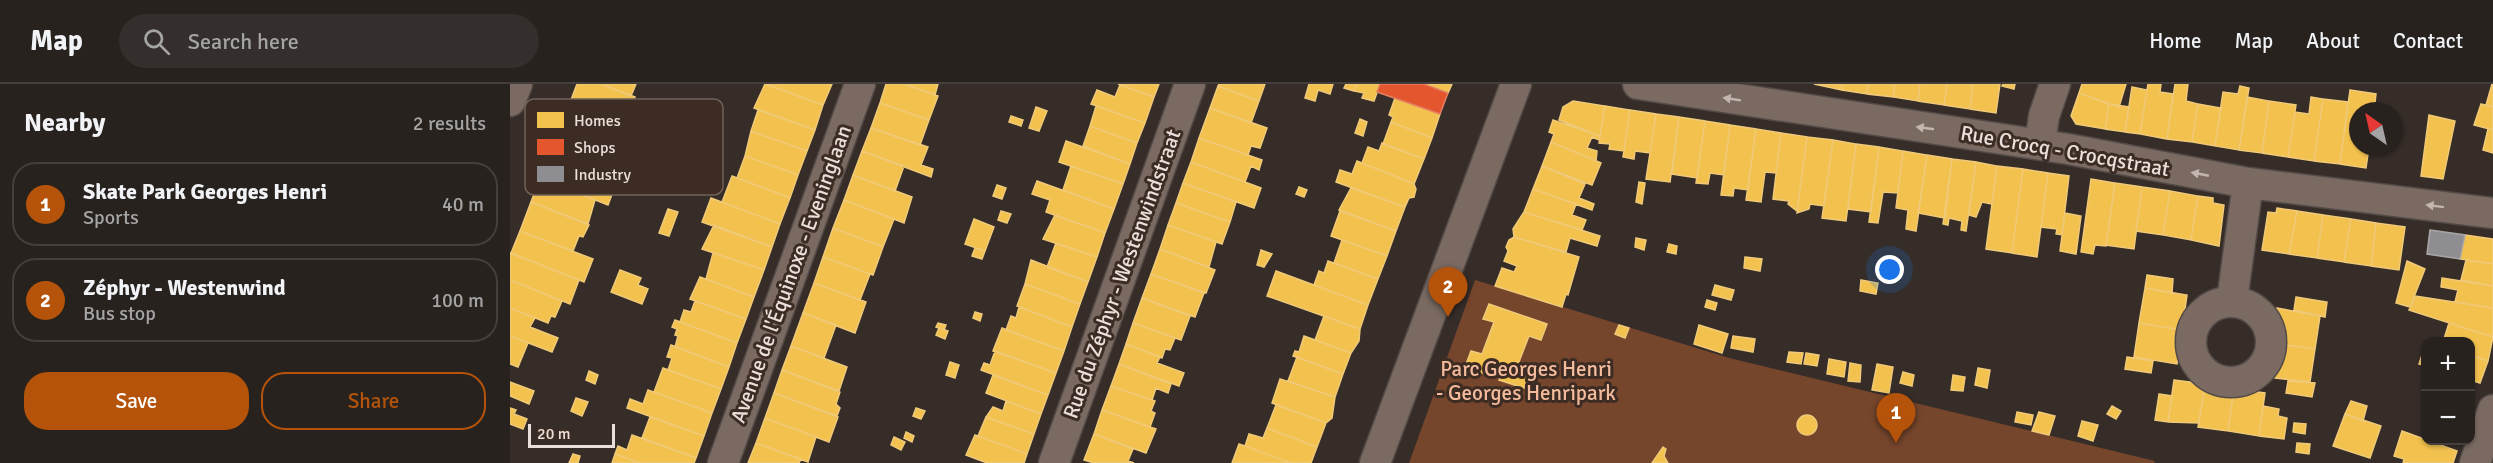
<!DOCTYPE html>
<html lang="en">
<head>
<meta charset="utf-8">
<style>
  body { margin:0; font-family:Signika,sans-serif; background:#342f2c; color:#f1f3f6 }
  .controls { position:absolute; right:18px; bottom:18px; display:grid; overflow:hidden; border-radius:12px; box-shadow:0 2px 4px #0004 }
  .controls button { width:54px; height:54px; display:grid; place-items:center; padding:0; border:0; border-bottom:2px solid #443f3d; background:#28221f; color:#f1f3f6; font:30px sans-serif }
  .compass { position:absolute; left:1839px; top:18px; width:54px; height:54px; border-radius:50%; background:#28221f; box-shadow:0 2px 4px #0004; rotate:326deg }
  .scale { position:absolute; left:18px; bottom:15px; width:87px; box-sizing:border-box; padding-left:6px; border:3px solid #eadfda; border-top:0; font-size:16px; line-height:21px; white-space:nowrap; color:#eadfda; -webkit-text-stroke:4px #3c2c23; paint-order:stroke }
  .you { position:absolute; left:1380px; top:186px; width:21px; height:21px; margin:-15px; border:4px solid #fff; border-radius:50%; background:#1a73e8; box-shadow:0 0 0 9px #1a73e833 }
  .badge { display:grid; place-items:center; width:39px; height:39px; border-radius:50%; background:#b45309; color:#fff; font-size:20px; font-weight:700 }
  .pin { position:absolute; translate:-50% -50px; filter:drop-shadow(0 2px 3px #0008) }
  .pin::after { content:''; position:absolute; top:32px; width:21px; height:18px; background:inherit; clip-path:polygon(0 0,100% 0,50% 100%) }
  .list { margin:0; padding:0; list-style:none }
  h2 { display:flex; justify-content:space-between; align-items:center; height:78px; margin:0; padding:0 24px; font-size:26px }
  h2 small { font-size:20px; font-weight:400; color:#a5a4a4 }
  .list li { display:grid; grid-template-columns:39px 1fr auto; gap:18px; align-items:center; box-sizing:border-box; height:84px; margin:0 12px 12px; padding:0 12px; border:2px solid #443f3d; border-radius:24px }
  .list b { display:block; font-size:22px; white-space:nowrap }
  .list p { margin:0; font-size:20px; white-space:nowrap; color:#a5a4a4 }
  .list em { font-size:20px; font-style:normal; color:#a5a4a4 }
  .actions { display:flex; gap:12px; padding:18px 24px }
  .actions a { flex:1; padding:14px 0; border:2px solid #b45309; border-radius:24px; text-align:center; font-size:21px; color:#b45309 }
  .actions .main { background:#b45309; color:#fff }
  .icon { flex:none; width:33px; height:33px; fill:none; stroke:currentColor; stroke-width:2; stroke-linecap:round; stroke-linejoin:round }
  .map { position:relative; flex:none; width:1983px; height:379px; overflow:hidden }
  header { display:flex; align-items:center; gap:36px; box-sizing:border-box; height:84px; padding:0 30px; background:#28221f; border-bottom:2px solid #443f3d }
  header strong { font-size:28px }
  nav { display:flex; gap:33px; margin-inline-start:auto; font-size:21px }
  .search { width:420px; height:54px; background:#342f2c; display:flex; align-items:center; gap:15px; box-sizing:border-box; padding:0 21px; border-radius:33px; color:#a5a4a4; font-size:22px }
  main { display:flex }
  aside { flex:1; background:#28221f }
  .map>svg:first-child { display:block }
</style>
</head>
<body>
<header>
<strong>Map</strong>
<div class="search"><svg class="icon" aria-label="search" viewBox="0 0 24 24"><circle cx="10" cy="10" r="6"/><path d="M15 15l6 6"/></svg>Search here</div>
<nav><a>Home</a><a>Map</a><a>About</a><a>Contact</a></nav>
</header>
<main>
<aside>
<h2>Nearby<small>2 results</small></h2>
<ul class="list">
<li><span class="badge">1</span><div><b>Skate Park Georges Henri</b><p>Sports</p></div><em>40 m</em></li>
<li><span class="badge">2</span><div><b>Zéphyr - Westenwind</b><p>Bus stop</p></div><em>100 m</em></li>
</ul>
<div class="actions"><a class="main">Save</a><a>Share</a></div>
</aside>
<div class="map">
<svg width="1983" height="379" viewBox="0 0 1983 379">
  <rect width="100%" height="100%" fill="#362d29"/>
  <path fill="#76462c" d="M965 196 1219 274 1645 377 1644 379H899Z"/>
  <path fill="#f2c14e" stroke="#f0ca78" stroke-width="1.5" d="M67 0H91L125 13 119 28 123 30 119 43 59 21Z
    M91 0H126L121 12Z
    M255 0 313 21 305 46 244 24Z
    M255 0H322L313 21Z
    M376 0H394L428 12 419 36 370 19Z
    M394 0H428L425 11Z
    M608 0H649L644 13Z
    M709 0H755L749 17 708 2Z
    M799 0H823L820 10 808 6 805 17 795 14Z
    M836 0H846L844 7 834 4Z
    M846 0H870L864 17 852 14 854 9 844 7Z
    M914 0H942L938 9Z
    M1304 0H1332V6Z
    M1332 0H1358L1357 10 1332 6Z
    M1358 0H1385L1383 13 1357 10Z
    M1385 0H1410L1408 17 1383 13Z
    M1410 0H1437L1434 21 1408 17Z
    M1437 0H1463L1460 25 1434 21Z
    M1463 0H1490L1486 29 1460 25Z
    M1493 0H1505L1504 5 1492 2Z
    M1572 0H1616L1609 23 1569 9Z
    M1638 0H1651L1650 8 1663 10 1657 55 1630 50Z
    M1665 0H1678L1676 17 1688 20 1682 58 1657 55Z
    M1982 0H1983V23L1976 21Z
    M610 1 644 13 635 39 581 20 587 6 605 13Z
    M708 2 749 17 741 39 700 24Z
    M1730 2 1739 4 1729 66 1705 62 1713 8 1728 10Z
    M1622 3 1637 6 1630 50 1615 48Z
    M1840 6 1866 10 1864 27H1848V63H1859L1856 84 1830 80Z
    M1569 9 1599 20 1595 45 1566 40 1561 32Z
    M1737 13 1759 17 1752 69 1729 66Z
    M1801 13 1813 15 1804 77 1778 73 1785 28 1799 30Z
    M885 14 930 30 922 54 881 38 883 33 879 31Z
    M1813 15 1838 18 1830 80 1804 77Z
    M1063 17 1095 22 1090 52 1049 36 1053 23Z
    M1759 17 1786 21 1778 73 1752 69Z
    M370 19 419 36 410 61 361 44Z
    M1599 20 1619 23 1615 48 1595 45Z
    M1688 20 1711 24 1705 62 1682 58Z
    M1971 20 1983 23V46L1964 41Z
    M586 22 635 39 627 59 580 42Z
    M1095 22 1120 26 1114 67 1099 65 1100 60 1089 59Z
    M526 23 537 27 529 47 519 44Z
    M700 24 757 44 750 64 741 62 738 71 689 54Z
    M248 26 305 46 297 67 241 47Z
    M1120 26 1146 30 1140 69 1125 67 1124 75 1113 73Z
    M1146 30 1169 33 1160 98 1136 95Z
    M1919 31 1945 37 1933 95 1911 92Z
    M501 32 513 36 511 42 499 38Z
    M1169 33 1195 37 1187 94 1162 90Z
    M850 35 857 38 853 52 845 49Z
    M1043 36 1090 52 1089 56 1082 53 1077 64 1087 67 1086 77 1041 58 1044 50 1039 48Z
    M1195 37 1220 41 1214 91 1200 89 1198 100 1186 99Z
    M881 38 922 54 914 75 873 60Z
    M1220 41 1246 45 1238 106 1224 104 1223 112 1211 111Z
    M580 42 627 59 620 80 573 62Z
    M361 44 418 63 411 81 423 85 421 93 352 67Z
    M1246 45 1271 49 1266 89 1255 88 1251 118 1236 116Z
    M1978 45 1983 46V69L1973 66Z
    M241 47 297 67 288 91 235 72Z
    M1271 49 1297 53 1287 127 1278 120 1279 117 1263 115Z
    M1297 53 1323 56 1314 122 1300 120 1299 125 1287 129Z
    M689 54 752 76 749 86 741 82 735 98 681 78Z
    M1323 56 1346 60 1336 137 1312 134Z
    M556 57 620 80 613 100 549 78Z
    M1041 58 1091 79 1082 101 1032 82Z
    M872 59 914 75 904 100 852 79 858 63 869 67Z
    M1346 60 1369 63 1361 128 1338 125Z
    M1369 63 1393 67 1388 109 1373 108 1368 139 1359 138Z
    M352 67 394 82 385 107 343 91Z
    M1393 67 1417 71 1406 147 1396 145 1398 126 1386 124Z
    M40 71 107 97 98 121 30 94Z
    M1417 71 1442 75 1435 134 1408 129Z
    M235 72 288 91 280 114 227 94Z
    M1442 75 1466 78 1456 147 1451 146 1452 137 1439 134 1438 141 1433 140Z
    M847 77 904 100 906 105 904 113 899 114 895 123 826 98 830 86 842 90Z
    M681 78 751 104 744 124 673 99Z
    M1466 78 1487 82 1482 120 1472 118 1466 133 1459 131Z
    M561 82 613 100 604 125 553 106Z
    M1032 82 1075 100 1069 114 1084 120 1082 126 1023 105Z
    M1487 82 1513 85 1502 169 1476 165Z
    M1513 85 1538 89 1527 173 1502 169Z
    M1538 89 1559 92 1552 151 1546 150 1547 145 1531 143Z
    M343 91 402 113 394 139 334 116Z
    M222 92 280 114 270 140 212 118Z
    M30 94 85 116 78 140 21 118Z
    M1581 95 1605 99 1596 162 1585 161 1583 170 1571 168Z
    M527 97 604 125 595 149 536 128 540 116 522 110Z
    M1129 98 1135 99 1132 120 1126 118Z
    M673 99 726 118 720 138 666 119Z
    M1605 99 1632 103 1624 165 1596 161Z
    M487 101 496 104 492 115 483 112Z
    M789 103 797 106 794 113 786 110Z
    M1632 103 1660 107 1653 151 1626 147Z
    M841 104 895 123 886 147 829 126Z
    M1023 105 1066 120 1062 131 1076 136 1072 146 1014 128Z
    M1660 107 1688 112 1681 156 1653 151Z
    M1688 112 1703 114V119L1714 121 1709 162 1681 156Z
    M201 114 270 140 262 163 192 138Z
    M334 116 384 135 373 163 323 144Z
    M21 118 79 141 73 153 69 152 63 167 10 147Z
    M666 119 720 138 712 160 658 141Z
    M1767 124 1787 127 1779 170 1752 166 1758 128 1766 129Z
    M158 125 168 128 159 152 149 149Z
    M491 127 501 130 497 139 488 136Z
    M830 127 886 147 877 172 821 152Z
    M1787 127 1813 131 1807 174 1779 170Z
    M1014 128 1090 152 1087 162 1060 154 1056 168 1004 153 1003 145Z
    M1555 129 1571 132 1566 170 1550 167Z
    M545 131 595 149 587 173 533 155Z
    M1813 131 1841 135 1834 178 1807 174Z
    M464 135 484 143 475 167 455 160Z
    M1841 135 1866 139 1861 182 1834 178Z
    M1866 139 1895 143 1889 186 1861 182Z
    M204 141 262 163 254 186 192 165Z
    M658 141 706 158 699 183 650 165Z
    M323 144 373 163 363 191 313 173Z
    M10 147 83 175 74 198 1 169Z
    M1955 151 1983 155V180L1950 175Z
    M1004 153 1069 173 1058 211 1056 210 1052 223 985 202 992 184 1004 188 1007 182 994 177 998 167 996 163 999 156Z
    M1126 154 1136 156 1134 166 1125 163Z
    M832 156 877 172 868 195 824 179Z
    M546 159 587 173 578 198 537 183Z
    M1159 160 1167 162 1166 170 1157 168Z
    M465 164 475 167 472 175 462 172Z
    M650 165 705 186 696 209 641 190Z
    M751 166 762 170 754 183 747 181Z
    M0 169 69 196 60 220 0 196Z
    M203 169 254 186 244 213 196 195Z
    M313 173 360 190 350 216 304 199Z
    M1235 173 1252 175 1250 187 1234 184Z
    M521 176 578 198 570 220 515 200Z
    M1956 176 1983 180V202L1951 196Z
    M818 177 868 195 858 221 804 201 809 187 814 189Z
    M1897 177 1915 185 1900 223 1886 219Z
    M110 186 131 194 128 201 138 205 132 220 101 208Z
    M766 187 858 221 850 245 757 212Z
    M641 190 694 209 685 233 632 214Z
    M1637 191 1663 195 1662 209 1635 204Z
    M190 193 244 213 236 235 180 215Z
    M1932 194 1983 202V224L1945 218 1948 206 1931 203Z
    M0 196 52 217 45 233 41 232 38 239 0 224Z
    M1351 196 1368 199 1366 210 1350 207Z
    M304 199 356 218 345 249 293 229Z
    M515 200 570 220 562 243 507 222Z
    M1205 201 1224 206 1221 216 1202 211Z
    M1635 204 1677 211 1672 246 1629 239Z
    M1905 212 1983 224V253L1899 226Z
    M1786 213 1817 218 1815 233 1784 226Z
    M632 214 680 232 671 256 623 239Z
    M1197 216 1207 219 1205 226 1195 223Z
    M185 217 236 235 227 259 170 238 174 226 181 228Z
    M979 220 1037 240 1031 256 1019 252 1007 283 1019 288 1014 304 989 296 991 292 979 289 978 291 955 283 961 267 972 270 984 238 973 235Z
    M509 223 562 243 554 267 496 246 501 232 506 234Z
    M0 224 25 234 20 243 48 254 42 268 0 252Z
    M1767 224 1810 232 1805 265 1762 259Z
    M465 228 472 230 470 237 463 234Z
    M293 229 326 241 314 274 281 262Z
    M814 232 850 245 849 257 841 269 805 256Z
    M165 236 227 259 219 283 165 263 168 252 165 251 167 245 162 243Z
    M428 239 436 241 434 246 426 243Z
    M623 239 665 254 660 266 655 265 652 274 616 260Z
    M1629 239 1672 246 1667 280 1624 273Z
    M1939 239 1983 253 1978 277 1960 271V258H1933Z
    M1109 241 1119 244 1115 254 1105 250Z
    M1189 241 1218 250 1212 269 1184 260Z
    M429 244 438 247 435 255 426 251Z
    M492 244 554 267 546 289 483 267Z
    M0 252 18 259 8 283 0 280Z
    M794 252 841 269 833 290 783 272 785 267 789 268Z
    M1223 252 1245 255 1243 268 1221 264Z
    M1762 259 1805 265 1800 298 1757 293Z
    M1916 259V282L1909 280Z
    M616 260 650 273 647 279 674 289 669 302 609 280Z
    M161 261 219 283 211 305 158 286 162 274 157 273Z
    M281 262 337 283 329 307 272 286Z
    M485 267 546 289 538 311 471 286 474 279 480 281Z
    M1279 268 1293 269 1291 280 1277 278Z
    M1296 269 1309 271 1307 282 1294 280Z
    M1960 271 1978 277 1970 299 1960 296Z
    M787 273 833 290 825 313 778 297Z
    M1617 273 1643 277 1641 289 1615 285Z
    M1319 275 1336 278 1334 293 1317 290Z
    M440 278 449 281 445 294 436 291Z
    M1340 279 1351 281 1350 298 1338 297Z
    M609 280 661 300 658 309 646 304 642 316 601 302Z
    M1367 280 1383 283 1379 309 1362 306Z
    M153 284 211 305 202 329 144 308Z
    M1468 284 1480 286 1477 304 1465 301Z
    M272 286 330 308 326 320 330 324 327 332 264 309Z
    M79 287 88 291 85 300 76 296Z
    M1393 288 1404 291 1402 302 1390 299Z
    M483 291 538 311 531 330 476 309Z
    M1443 291 1455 293 1453 307 1441 306Z
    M770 295 825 313 822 334 816 339 762 319Z
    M1664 296 1695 300 1689 339 1658 338Z
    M1778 297 1805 299 1802 313 1776 309Z
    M0 298 24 307 19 320 0 312Z
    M1695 300 1724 305 1718 347 1688 343Z
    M601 302 645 317 641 327 645 329 640 343 592 326Z
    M1724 305 1755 309 1749 352 1718 347Z
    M138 306 202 329 194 352 117 324 120 315 133 320Z
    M264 309 328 333 319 358 255 334Z
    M1649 310 1662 312 1658 338 1645 336Z
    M66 314 78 318 72 332 61 327Z
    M496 317 531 330 524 350 476 333 483 323 493 327Z
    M1841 317 1857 322 1853 337 1835 330Z
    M766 321 816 339 807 363 757 344Z
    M1602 322 1611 327 1606 335 1597 330Z
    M1753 322 1769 325 1768 332 1777 334 1774 355 1749 352Z
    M0 324 6 326 4 330 17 335 13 345 0 340Z
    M406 324 415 327 411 335 403 332Z
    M592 326 646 345 636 369 584 350Z
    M1507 328 1523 331 1521 341 1505 338Z
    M1529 328 1545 332 1539 351 1522 347Z
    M1835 330 1871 342 1860 374 1823 362Z
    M1287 341a10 10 0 1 1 20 0a10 10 0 1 1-20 0Z
    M140 333 194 352 186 374 132 354Z
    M476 333 524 350 517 370 468 352Z
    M255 334 306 353 298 378 246 359Z
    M1572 337 1588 341 1583 357 1568 352Z
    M1784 339 1796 340 1795 350 1783 348Z
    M757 344 807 363 801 379H781L735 362 739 350 753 354Z
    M1892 347 1947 367 1943 379H1893L1894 375 1884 372Z
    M396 348 404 352 402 358 394 354Z
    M584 350 623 365 618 377 624 379H584L574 376Z
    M122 351 186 374 184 379H130L105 370 108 362 117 366Z
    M465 351 517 370 514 379H477L456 371Z
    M384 353 395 358 391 366 381 361Z
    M246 359 291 375 289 379H238Z
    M1787 359 1800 360 1799 370 1786 368Z
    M729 360 735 362 781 379H722Z
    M1153 363 1156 365 1154 372 1158 379H1142Z
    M63 370 70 372 68 379H59Z
    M105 370 130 379H102Z"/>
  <path fill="#e4572e" stroke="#e68062" stroke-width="1.5" d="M870 0H914L938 9 930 30 867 8Z"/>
  <path fill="#8d8d92" stroke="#a9a6a8" stroke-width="1.5" d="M1920 146 1955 151 1950 175 1917 170Z"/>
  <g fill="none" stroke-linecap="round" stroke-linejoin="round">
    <defs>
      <path id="minor" d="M1128 0 1558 65 1738 99 1983 129
        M0 17 7 0
        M1530 60 1534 32 1545 0
        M1722 217 1738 99
        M1681 258a40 40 0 1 1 80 0a40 40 0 1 1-80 0Z
        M213 379 350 0
        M544 379 680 0
        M865 379 1006 0
        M1965 379 1983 326"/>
    </defs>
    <use href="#minor" stroke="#524a46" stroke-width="33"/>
    <use href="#minor" stroke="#7a6a62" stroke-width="30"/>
  </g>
  <defs><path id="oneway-solid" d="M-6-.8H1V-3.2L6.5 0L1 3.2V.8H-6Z" transform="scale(1.5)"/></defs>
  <g fill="#c3b6b0">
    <use href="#oneway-solid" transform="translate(1222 15) rotate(-171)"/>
    <use href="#oneway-solid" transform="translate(1415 44) rotate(-172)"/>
    <use href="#oneway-solid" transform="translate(1690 90) rotate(-169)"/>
    <use href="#oneway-solid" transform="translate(1925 122) rotate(-173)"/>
  </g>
  <g text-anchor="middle" stroke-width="6" stroke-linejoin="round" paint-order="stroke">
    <g font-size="21" fill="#eadfda" stroke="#3c2c23">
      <text transform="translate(1555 67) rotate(10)" y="7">Rue Crocq - Crocqstraat</text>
      <text transform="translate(281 190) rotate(-70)" y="7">Avenue de l'Équinoxe - Eveninglaan</text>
      <text transform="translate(612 190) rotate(-70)" y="7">Rue du Zéphyr - Westenwindstraat</text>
    </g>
    <g font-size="21" fill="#f5bb9d" stroke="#3c2c23">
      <text x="1016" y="292">Parc Georges Henri<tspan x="1016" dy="24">- Georges Henripark</tspan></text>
    </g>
  </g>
  <rect x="15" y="15" width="198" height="96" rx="9" fill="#3c2c23" stroke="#70625a" stroke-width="1.5"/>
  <rect x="27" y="28" width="27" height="16" fill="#f2c14e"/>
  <rect x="27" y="55" width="27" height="16" fill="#e4572e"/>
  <rect x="27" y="82" width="27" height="16" fill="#8d8d92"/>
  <g font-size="16" fill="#eadfda">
    <text x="64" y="42">Homes</text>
    <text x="64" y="69">Shops</text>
    <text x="64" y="96">Industry</text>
  </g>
</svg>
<div class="controls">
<button>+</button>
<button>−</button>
</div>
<svg class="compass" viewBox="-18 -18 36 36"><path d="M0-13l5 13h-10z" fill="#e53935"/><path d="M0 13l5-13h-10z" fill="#a5a4a4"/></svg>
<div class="scale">20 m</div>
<div class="you"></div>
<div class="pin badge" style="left:1386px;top:359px">1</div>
<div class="pin badge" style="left:938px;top:233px">2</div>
</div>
</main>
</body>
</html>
